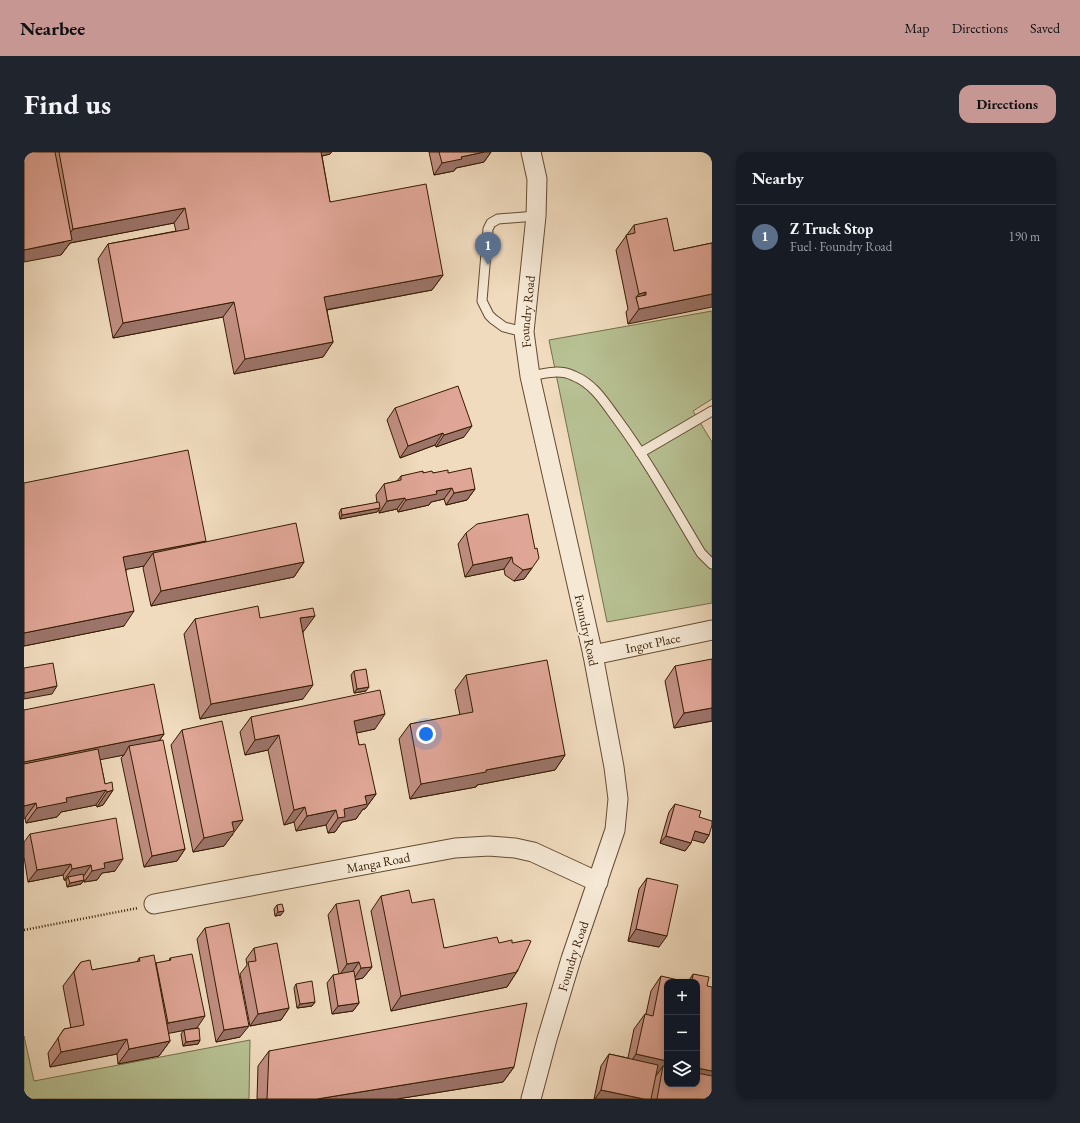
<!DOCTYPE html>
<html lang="en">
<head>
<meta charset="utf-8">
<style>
  body { margin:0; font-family:"EB Garamond",serif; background:#20242c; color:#f1f3f6 }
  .controls { position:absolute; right:12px; bottom:12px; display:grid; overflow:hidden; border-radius:8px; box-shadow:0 2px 6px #0003 }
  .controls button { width:36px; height:36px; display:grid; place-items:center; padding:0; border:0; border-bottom:1px solid #363941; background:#171b24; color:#f1f3f6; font:20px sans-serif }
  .you { position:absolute; left:402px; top:582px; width:14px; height:14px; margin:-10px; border:3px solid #fff; border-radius:50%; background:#1a73e8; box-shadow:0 0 0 6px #1a73e833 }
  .badge { display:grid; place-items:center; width:26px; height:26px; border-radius:50%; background:#c59692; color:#fff; font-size:13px; font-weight:700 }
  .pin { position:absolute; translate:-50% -33px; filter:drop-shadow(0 1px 2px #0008) }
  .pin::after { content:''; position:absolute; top:21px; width:14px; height:12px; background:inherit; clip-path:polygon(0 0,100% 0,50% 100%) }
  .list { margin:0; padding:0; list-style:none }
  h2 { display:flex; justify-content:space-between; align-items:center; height:52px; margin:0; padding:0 16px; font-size:17px }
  h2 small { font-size:13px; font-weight:400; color:#9ea1a6 }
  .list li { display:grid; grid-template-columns:26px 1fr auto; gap:12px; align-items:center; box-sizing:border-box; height:64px; padding:0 16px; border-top:1px solid #363941 }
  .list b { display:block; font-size:15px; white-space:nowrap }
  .list p { margin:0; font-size:13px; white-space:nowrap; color:#9ea1a6 }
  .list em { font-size:13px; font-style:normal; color:#9ea1a6 }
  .icon { flex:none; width:22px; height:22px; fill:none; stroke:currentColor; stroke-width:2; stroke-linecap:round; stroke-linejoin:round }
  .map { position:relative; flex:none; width:688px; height:947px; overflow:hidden; border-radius:12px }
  header { display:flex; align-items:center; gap:24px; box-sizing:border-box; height:56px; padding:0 20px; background:#c59692; color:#111 }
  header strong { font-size:19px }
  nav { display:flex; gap:22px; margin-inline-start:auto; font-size:14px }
  .intro { display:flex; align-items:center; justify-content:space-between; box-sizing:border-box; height:96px; padding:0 24px }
  h1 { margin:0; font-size:28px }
  .button { padding:10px 18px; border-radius:12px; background:#c59692; color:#111; font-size:14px; font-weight:700 }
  main { display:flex; gap:24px; padding:0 24px }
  aside { flex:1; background:#171b24; border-radius:12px; box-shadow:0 2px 6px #0003 }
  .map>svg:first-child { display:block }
</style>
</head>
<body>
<header>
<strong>Nearbee</strong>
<nav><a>Map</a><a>Directions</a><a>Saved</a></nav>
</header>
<div class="intro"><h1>Find us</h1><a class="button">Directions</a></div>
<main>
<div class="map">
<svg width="688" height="947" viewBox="0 0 688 947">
  <rect width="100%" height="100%" fill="#f0dbbe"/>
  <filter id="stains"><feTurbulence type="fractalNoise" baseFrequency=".005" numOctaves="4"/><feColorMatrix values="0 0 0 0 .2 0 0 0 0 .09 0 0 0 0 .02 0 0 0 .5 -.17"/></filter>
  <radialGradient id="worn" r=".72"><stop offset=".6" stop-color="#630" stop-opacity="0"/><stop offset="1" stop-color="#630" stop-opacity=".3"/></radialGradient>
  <path fill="#b7c193" stroke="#766e4a" d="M688 159V247L669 259 688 290V451L583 470 525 188Z
    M0 884 10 929 226 888 225 947H0Z"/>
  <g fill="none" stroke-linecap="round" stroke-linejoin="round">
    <defs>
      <path id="lane" d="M500 180 480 175 469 167 465 163 458 149 464 77 467 71 474 67 512 64
        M506 224C521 221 536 217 550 224 570 232 581 251 593 267 624 309 650 356 677 401L688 412
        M616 301 688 259"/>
      <g id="street">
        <path id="s1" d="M569 503 688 478"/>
        <path id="s2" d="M130 752 431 696 465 694 491 696 509 700 574 730"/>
        <path id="s3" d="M507 947 523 887 547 807 591 678 594 647 590 615 569 503 506 224 500 180 512 64 513 27 507 0"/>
      </g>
    </defs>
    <use href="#lane" stroke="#644c30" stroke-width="11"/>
    <use href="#street" stroke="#644c30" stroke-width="21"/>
    <path stroke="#361c01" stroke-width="2.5" stroke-dasharray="1 2" stroke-linecap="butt" d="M0 778 114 756"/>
    <use href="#lane" stroke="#f5e8d5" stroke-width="9"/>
    <use href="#street" stroke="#f5e8d5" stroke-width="19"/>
  </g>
  <path fill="#c08e81" stroke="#361c01" d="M0 0H308L306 2 298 4 306 50 419 123 408 138 303 158 309 190 299 205 210 222 199 165 89 186 74 107 84 92 152 79 150 71 46 91 37 103Z
    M405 0H467L460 10 432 16 430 19 410 23Z
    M610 73 650 99 688 91 604 172 602 160 604 157 592 98Z
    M371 256 440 285 412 295 411 293 376 306 363 268Z
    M399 321H424L451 337 443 348 422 353 420 347 407 350 405 353 374 360 373 357 355 361V358L353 360 316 367 315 361 317 357 353 351 352 343 360 332 373 329 377 324Z
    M0 331 181 390 280 410 270 425 127 454 119 416 120 414 102 417 100 474 0 494Z
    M442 381 508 416 500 427 490 429 481 423 480 417 441 425 434 392Z
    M236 466 280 479H279V547L176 567 160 482 171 467Z
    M651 514 688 569 650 576 641 529Z
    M330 519 342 539 330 541 327 523Z
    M442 523 541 603 531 618 453 633 452 635 386 647 375 587 386 572 436 563 431 538Z
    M0 558 140 582 135 589 161 697 153 709 120 715 97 606 100 603 76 607 81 632 89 638 79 653 73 655 72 653 37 660 33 665 2 671 1 666 0 667Z
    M227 565 351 577 332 581 335 593 352 642 341 657H339L332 667 318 670 311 680 304 681 302 673 272 679 270 670 260 673 244 598 221 603 216 580Z
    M158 578 209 683H208L200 694 169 700 147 593Z
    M651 652 675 665 685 683 680 691 668 687 667 691 661 699 636 691 645 660Z
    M6 682 91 719 78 721 73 728 60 730V728L57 732 43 735 42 729V728H40L39 723 4 730 0 705V690Z
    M623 726 635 795 604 789 615 737Z
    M357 744 388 751 420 796 475 791 494 818 483 835 367 859 347 759Z
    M312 752 348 815 339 826 331 828 335 851 329 859 308 862 303 831 309 823 315 822 304 763Z
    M253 753 257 763 251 764 250 757Z
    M181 776 216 885 192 890 173 787Z
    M230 796 265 856 257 868 226 874 216 822 223 813 222 807Z
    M115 806 131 812 132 811 145 809 146 806 173 876 144 881 146 889 135 904 94 912 93 902 26 915 24 901 40 877 47 876 39 834 57 810 68 818 113 810Z
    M669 822 683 834 688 947H570L577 914 585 902 604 906 610 877 621 862H622L627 839 637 824 643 932 673 830H664Z
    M272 832 291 850 288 854 273 856 270 836Z
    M160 878 176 888 174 892 159 894 157 882Z
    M245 899 490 915 479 930 373 947H233L234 914Z"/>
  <path fill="#9c7469" stroke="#361c01" d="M297 0H308L306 2 294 5Z
    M460 0H467L460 10 432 16 430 19 410 23 418 11 437 5Z
    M161 56 150 71 46 91 37 103 0 110V98L40 90 49 77Z
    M419 123 408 138 290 160 300 145Z
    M622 140 614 152 612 145 615 142Z
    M688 142V155L604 172 615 157Z
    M210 150 199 165 89 186 99 171Z
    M309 190 299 205 210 222 221 207Z
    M448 274 440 285 412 295 420 283Z
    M419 281 411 293 376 306 384 294Z
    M428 336 420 347 407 350 405 353 374 360 382 348 412 339Z
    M451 337 443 348 422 353 430 341Z
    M381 346 373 357 355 361 363 349Z
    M356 356 353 360 316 367 318 363Z
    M182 389 171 404 129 401 120 414 89 420 99 405Z
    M488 405 480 417 441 425 449 413Z
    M280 410 270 425 127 454 137 439Z
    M508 416 500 427 490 429 499 418Z
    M110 459 100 474 0 494V481Z
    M291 464 280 479 266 481 276 466Z
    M289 533 279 547 176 567 187 552Z
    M33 534 28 542 0 547V541Z
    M345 535 342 539 330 541 333 537Z
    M688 556V569L650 576 660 561Z
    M361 562 351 577 319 584 330 569Z
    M140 582 129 597 105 594 100 603 0 623V610Z
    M255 583 244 598 221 603 231 588Z
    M541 603 531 618 453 633 452 635 386 647 397 632 462 618Z
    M82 638 72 653 37 660 33 665 2 671 13 656 42 646Z
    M89 638 79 653 73 655 83 640Z
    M352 642 341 657H339L332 667 318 670 311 680 304 681 320 657 341 644Z
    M12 651 1 666 0 667V654Z
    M281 655 270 670 260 673 270 658Z
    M312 658 302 673 272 679 283 664Z
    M219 668 200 694 169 700 180 686 208 670Z
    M671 679 685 683 680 691 665 687Z
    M642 684 667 691 661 699 636 691Z
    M161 697 153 709 120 715 128 704Z
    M99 707 91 719 78 721 73 728 60 730 68 719 80 711Z
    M47 712 39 723 4 730 13 718Z
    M67 713 59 725H44L42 728H40L48 717Z
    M60 728 57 732 43 735 46 731Z
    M260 759 257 763 251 764 254 760Z
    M612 777 643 784 635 795 604 789Z
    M335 810 327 822 315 824 323 812Z
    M348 815 339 826 329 828 337 816Z
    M494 818 483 835 367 859 377 844Z
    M291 850 288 854 273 856 276 852Z
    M335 851 329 859 308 862 314 854Z
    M265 856 257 868 226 874 234 862Z
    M181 864 173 876 136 883 144 871Z
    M225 874 216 885 192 890 200 878Z
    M103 887 93 902 26 915 37 900Z
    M176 888 174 892 159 894 162 890Z
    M146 889 135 904 94 912 105 897Z
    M612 902 643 909V926L639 914 632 924 602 917Z
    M490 915 479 930 373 947H293Z
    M673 916 688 919V936L673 932Z
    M577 938 620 947H571Z"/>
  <path fill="#dfa596" stroke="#361c01" d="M0 0H31L48 88 0 98Z
    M35 0H297L306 50 402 32 419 123 300 145 309 190 221 207 210 150 99 171 84 92 165 77 161 56 49 77Z
    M415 0H460L437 5 438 7 418 11Z
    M643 66 650 99 688 91V142L615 157 612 145 622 143V140L615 142 602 83 611 81 610 73Z
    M434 234 448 274 420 283 419 281 384 294 371 256Z
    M164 298 182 389 99 405 110 459 0 481V331Z
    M447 316 451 337 430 341 428 336 412 339 413 342 382 348 381 346 363 349 360 332 377 328V324L399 319V321L408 319 409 321 424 318V321Z
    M355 350 356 356 318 363 317 357Z
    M504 362 511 397 513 396 515 406 508 416 499 418 489 411 488 405 449 413 442 381 453 372Z
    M272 371 280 410 137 439 129 401Z
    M234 454 236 466 289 456 291 464 276 466 289 533 187 552 171 467Z
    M688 507V556L660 561 651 514Z
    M523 508 541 603 462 618V620L397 632 386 572 449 560 442 523Z
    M29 511 33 534 0 541V516Z
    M342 517 345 535 333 537 330 519Z
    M130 532 140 582 0 610V558Z
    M356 538 361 562 330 569 335 593 341 592 352 642 341 644 343 652 320 657 321 665 314 666 312 658 283 664 281 655 270 658 255 583 231 588 227 565Z
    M198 569 219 668 208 670 210 679 180 686 158 578Z
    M139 588 161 697 128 704 105 594Z
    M74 597 81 632 88 630 89 638 83 640 82 638 42 646 43 650 13 656 12 651 0 654V612Z
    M651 652 677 659 675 665 688 669V673L685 683 671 679 667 691 642 684Z
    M92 666 99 707 80 711 81 716 68 719 67 713 48 717 47 712 13 718 6 682Z
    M59 722 60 728 46 731 44 725Z
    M623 726 654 733 643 784 612 777Z
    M385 738 388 751 410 747 420 796 473 785 475 791 488 788V791L504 788 507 789 494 818H493V820L377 844 357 744Z
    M335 748 348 815 337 816 335 810 323 812 312 752Z
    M258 752 260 759 254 760 253 753Z
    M205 771 225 874 200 878 181 776Z
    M253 791 265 856 234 862 224 810 232 809 230 796Z
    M168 802 181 864 144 871 132 811 147 808 146 806Z
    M130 803 146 889 105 897 103 887 37 900 34 886 40 877 60 873 50 820 57 810 66 808 68 818 116 809 115 806Z
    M330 819 335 851 314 854 309 823Z
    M669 822 685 825 683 834 688 835V919L673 916V830H668Z
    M637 824 663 830H643V909L612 902 621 862 629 864Z
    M288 829 291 850 276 852 272 832Z
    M503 851 490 915 293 947H243L245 899Z
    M175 876 176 888 162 890 160 878Z
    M585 902 634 913 627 947H620L577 938Z
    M639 914 643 915V932H673V921L688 924V947H633Z"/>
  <g text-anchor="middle" stroke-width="3.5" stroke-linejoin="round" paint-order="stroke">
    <g font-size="13" fill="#361c01" stroke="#f5e8d5">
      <text dy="5" stroke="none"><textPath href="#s3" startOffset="810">Foundry Road</textPath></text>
      <text transform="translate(563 478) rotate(78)" y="5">Foundry Road</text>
      <text dy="5" stroke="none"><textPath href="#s1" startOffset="61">Ingot Place</textPath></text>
      <text dy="5" stroke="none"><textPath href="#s2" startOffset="228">Manga Road</textPath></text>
      <text dy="5" stroke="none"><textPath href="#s3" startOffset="149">Foundry Road</textPath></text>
    </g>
  </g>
  <rect width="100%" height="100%" filter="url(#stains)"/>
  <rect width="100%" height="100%" fill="url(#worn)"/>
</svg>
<div class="controls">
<button>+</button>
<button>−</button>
<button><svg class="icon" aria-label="layers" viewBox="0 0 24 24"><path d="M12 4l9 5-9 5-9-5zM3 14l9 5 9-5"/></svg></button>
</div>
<div class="you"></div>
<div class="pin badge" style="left:464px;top:113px;background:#5c6f8a">1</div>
</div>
<aside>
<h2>Nearby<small></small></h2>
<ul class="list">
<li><span class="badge" style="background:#5c6f8a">1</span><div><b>Z Truck Stop</b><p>Fuel · Foundry Road</p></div><em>190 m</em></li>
</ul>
</aside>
</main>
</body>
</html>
